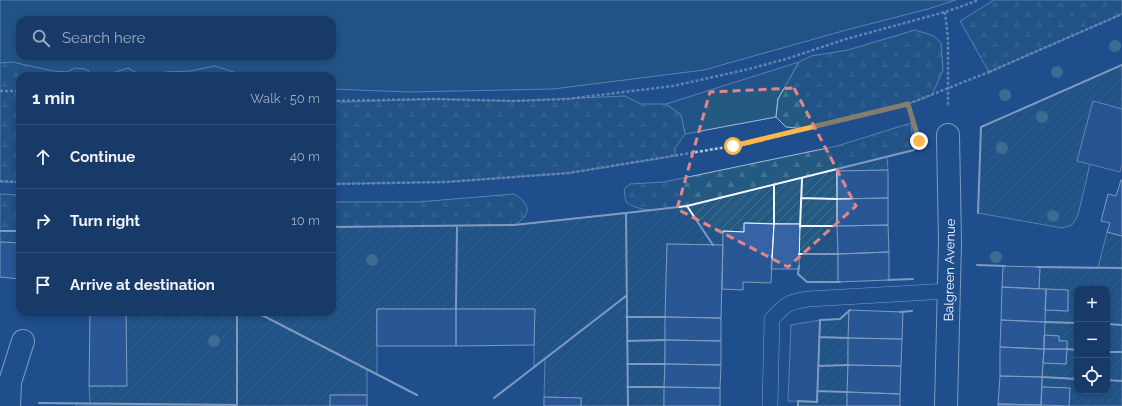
<!DOCTYPE html>
<html lang="en">
<head>
<meta charset="utf-8">
<style>
  body { margin:0; font-family:Raleway,sans-serif; background:#244571; color:#f1f3f6 }
  .controls { position:absolute; right:12px; bottom:12px; display:grid; overflow:hidden; border-radius:8px; box-shadow:0 2px 6px #0003 }
  .controls button { width:36px; height:36px; display:grid; place-items:center; padding:0; border:0; border-bottom:1px solid #36547d; background:#173a69; color:#f1f3f6; font:20px sans-serif }
  .stop { position:absolute; width:12px; height:12px; margin:-9px; border:3px solid #ffb74d; border-radius:50%; background:#fff }
  .stop.end { background:#ffb74d; border-color:#fff; box-shadow:0 1px 4px #0008 }
  .list { margin:0; padding:0; list-style:none }
  h2 { display:flex; justify-content:space-between; align-items:center; height:52px; margin:0; padding:0 16px; font-size:17px }
  h2 small { font-size:13px; font-weight:400; color:#9eadc0 }
  .list li { display:grid; grid-template-columns:26px 1fr auto; gap:12px; align-items:center; box-sizing:border-box; height:64px; padding:0 16px; border-top:1px solid #36547d }
  .list b { display:block; font-size:15px; white-space:nowrap }
  .list em { font-size:13px; font-style:normal; color:#9eadc0 }
  .icon { flex:none; width:22px; height:22px; fill:none; stroke:currentColor; stroke-width:2; stroke-linecap:round; stroke-linejoin:round }
  .map { position:relative; flex:none; width:1122px; height:406px; overflow:hidden }
  .search { position:absolute; background:#173a69; box-shadow:0 2px 6px #0003; left:16px; top:16px; width:320px; height:44px; display:flex; align-items:center; gap:10px; box-sizing:border-box; padding:0 14px; border-radius:12px; color:#9eadc0; font-size:15px }
  .panel { position:absolute; background:#173a69; box-shadow:0 2px 6px #0003; left:16px; top:72px; width:320px; height:244px; border-radius:12px }
  .map>svg:first-child { display:block }
</style>
</head>
<body>
<div class="map">
<svg width="1122" height="406" viewBox="0 0 1122 406">
  <defs>
    <pattern id="forest-firs" width="22" height="20" patternUnits="userSpaceOnUse"><rect width="22" height="20" fill="#245a82"/><path d="M5 1l3.5 6h-7zM16 11l3.5 6h-7z" fill="#447295"/></pattern>
    <pattern id="garden-furrows" width="10" height="10" patternUnits="userSpaceOnUse"><rect width="10" height="10" fill="#245a82"/><path d="M-1 1l2-2M0 10L10 0M9 11l2-2" fill="none" stroke="#447295"/></pattern>
  </defs>
  <rect width="100%" height="100%" fill="#1f4e8c"/>
  <path fill="#245a82" stroke="#a8bbd7" fill-rule="evenodd" d="M0 0H956L928 9 850 29 704 70 553 89 408 92 332 89V76H20L0 78ZM20 20H332V56H20Z
    M799 62 778 99 776 117 685 134 681 115 666 104Z"/>
  <path fill="url(#forest-firs)" stroke="#a8bbd7" d="M994 0H1122V14L989 72 960 21Z
    M915 30 934 36 941 43 943 70 932 95 908 104 807 129 786 127 776 117 778 99 799 62 811 56 848 50Z
    M12 62 53 71 67 72 75 68 86 69 93 76H20V182H0V63Z
    M215 66C226 69 237 74 248 76H153L166 72 190 71Z
    M128 68 142 76H103Z
    M625 96 641 104H666L681 115 685 134 675 148V156L569 173 446 182 332 184V100L342 102 434 99 513 101Z
    M911 123 914 150 687 206C667 209 644 215 626 202L624 189 630 184 664 182 837 146Z
    M0 194 20 195V231H0Z
    M514 194C531 204 532 215 514 225L332 227V202H418Z"/>
  <path fill="url(#garden-furrows)" stroke="#a8bbd7" fill-rule="evenodd" d="M1122 65V109L1093 101 1077 161 1090 164 1078 215 1072 225 1062 228 978 213 981 127Z
    M887 157 888 170 837 171 838 282H807L798 274 800 224 745 223 744 232 723 231V245L667 244 664 406H581V398L544 397 545 359 534 367V309H377V374L367 369V395H331L330 406H76V403L90 404 89 386H126V312H332V227L514 225 687 206Z
    M0 231H20V243L0 242Z
    M1107 232 1122 236V406H1069L1070 388 1042 387 1043 363 1066 364 1067 341H1059V336L1044 335 1045 310 1068 311V290L1039 289 1040 267 1098 268ZM1077 289H1107V391H1077Z
    M849 310 847 406H798V401L817 402 820 320 840 319Z"/>
  <path fill="#305b95" stroke="#a8bbd7" d="M1093 101 1122 109V164L1120 172 1077 161Z
    M820 320 817 402 788 401 791 325Z"/>
  <path fill="#3563a3" stroke="#f2f6ff" d="M888 170V198L837 199V171Z
    M1121 180H1122V236L1107 232 1110 223 1101 221 1108 194 1116 196Z
    M888 198V225L837 226V199Z
    M744 223 774 224 771 283 743 282V290L722 289 723 231 744 232Z
    M774 224H800L799 269H771Z
    M888 225 889 252 838 254 837 226Z
    M0 242 20 243V279L0 277Z
    M667 244 723 245 721 318 665 317Z
    M889 252V280L838 282V254Z
    M1003 266 1040 267 1039 289 1002 287Z
    M1002 287 1046 289 1045 322 1001 320Z
    M1046 289 1068 290V311L1045 310Z
    M377 309H456V346H377Z
    M456 309H535L534 345 456 346Z
    M849 310 903 312 902 339 848 338Z
    M90 312H126L127 386H89Z
    M665 317 721 318V341L665 340Z
    M1001 320 1045 322 1044 349 1000 347Z
    M1044 335 1059 336V341H1067V349H1044Z
    M848 338 902 339 901 366 848 365Z
    M665 340 721 341V365L665 364Z
    M1000 347 1044 349 1042 377 1000 376Z
    M1044 349H1067L1066 364 1043 363Z
    M665 364 721 365 720 388 664 387Z
    M848 365 901 366 900 394 847 392Z
    M1000 376 1042 377 1041 405 998 404Z
    M664 387 720 388V406H664Z
    M1042 387 1070 388 1069 406 1041 405Z
    M847 392 900 394V406H847Z
    M330 395H367V406H330Z
    M544 397 581 398V406H544Z
    M998 404 1041 405V406H998Z"/>
  <g fill="none" stroke-linecap="round" stroke-linejoin="round">
    <defs>
      <path id="service" d="M770 406 772 319C785 304 789 302 808 299L949 291"/>
      <path id="minor" d="M9 406 10 382 23 341
        M946 406 950 242 948 135"/>
    </defs>
    <use href="#service" stroke="#f2f6ff" stroke-width="16"/>
    <use href="#minor" stroke="#f2f6ff" stroke-width="24"/>
    <path stroke="#b3c4dc" stroke-width="2.5" stroke-dasharray="3 2" stroke-linecap="butt" d="M945 12 948 39V107
      M989 72 1122 14
      M0 91H20
      M332 101 434 99 513 101 567 99 673 86 749 69 786 59 846 39 945 12 979 0
      M0 181 20 182
      M332 184 446 182 569 173 733 146 908 104 918 140"/>
    <use href="#service" stroke="#1f4e8c" stroke-width="15"/>
    <use href="#minor" stroke="#1f4e8c" stroke-width="22"/>
    <path stroke="#b3c4dc" stroke-width="2.5" stroke-dasharray="3 2" stroke-linecap="butt" d="M908 104 989 72"/>
    <path stroke="#f2f6ff" stroke-width="2" d="M774 185V224
      M801 198 837 199
      M687 206 713 245
      M626 213 687 206 914 150
      M978 213 981 127 1122 65
      M800 226H837
      M332 227 514 225 626 213 628 406
      M800 227 802 179
      M0 231H20
      M799 254H838
      M977 265 1005 266
      M799 266 798 274 807 282H840
      M1037 267 1122 268
      M888 280 913 279
      M456 309 457 226
      M256 312 417 395
      M900 312 912 311
      M626 317H665
      M1045 322 1077 323
      M1107 324 1122 325
      M819 337 848 338
      M627 341 665 340
      M1067 349 1077 350
      M1107 352H1122
      M627 364H665
      M818 366 848 365
      M1042 377 1077 379
      M1107 380 1122 381
      M627 387H664
      M817 391 847 392
      M494 398 626 296
      M39 403 237 405
      M237 406V312
      M798 406V401L817 402 820 320 840 319 850 310"/>
  </g>
  <g fill="#61919a">
    <circle cx="1115" cy="46" r="6"/>
    <circle cx="1057" cy="72" r="6"/>
    <circle cx="1005" cy="95" r="6"/>
    <circle cx="1042" cy="117" r="6"/>
    <circle cx="1002" cy="148" r="6"/>
    <circle cx="1053" cy="216" r="6"/>
    <circle cx="996" cy="257" r="6"/>
    <circle cx="372" cy="260" r="6"/>
    <circle cx="214" cy="341" r="6"/>
  </g>
  <g fill="none" stroke-linecap="round" stroke-linejoin="round">
    <path stroke="#ffb74d" stroke-width="5" d="M733 146 908 104 919 141"/>
  </g>
  <path d="M0 0H1122V406H0ZM794 88 856 206 788 267 677 209 710 92Z" fill="#1f4e8c" fill-opacity=".55" fill-rule="evenodd"/>
  <path fill="none" stroke="#e38589" stroke-width="3" stroke-dasharray="8 5" stroke-linejoin="round" d="M794 88 856 206 788 267 677 209 710 92Z"/>
  <g text-anchor="middle" stroke-width="3" stroke-linejoin="round" paint-order="stroke">
    <g font-size="13" fill="#f2f6ff" stroke="#1f4e8c">
      <text transform="translate(949 270) rotate(-89)" y="5">Balgreen Avenue</text>
    </g>
  </g>
</svg>
<div class="controls">
<button>+</button>
<button>−</button>
<button><svg class="icon" aria-label="locate" viewBox="0 0 24 24"><circle cx="12" cy="12" r="6"/><path d="M12 2v4M12 18v4M2 12h4M18 12h4"/></svg></button>
</div>
<div class="stop" style="left:733px;top:146px"></div>
<div class="stop end" style="left:919px;top:141px"></div>
<div class="search"><svg class="icon" aria-label="search" viewBox="0 0 24 24"><circle cx="10" cy="10" r="6"/><path d="M15 15l6 6"/></svg>Search here</div>
<section class="panel">
<h2>1 min<small>Walk · 50 m</small></h2>
<ul class="list">
<li><svg class="icon" aria-label="ahead" viewBox="0 0 24 24"><path d="M12 20V5M6 11l6-6 6 6"/></svg><div><b>Continue</b></div><em>40 m</em></li>
<li><svg class="icon" aria-label="right" viewBox="0 0 24 24"><path d="M7 20v-9h11M14 6l5 5-5 5"/></svg><div><b>Turn right</b></div><em>10 m</em></li>
<li><svg class="icon" aria-label="arrive" viewBox="0 0 24 24"><path d="M6 21V4h12l-3 4 3 4H6"/></svg><div><b>Arrive at destination</b></div></li>
</ul>
</section>
</div>
</body>
</html>
